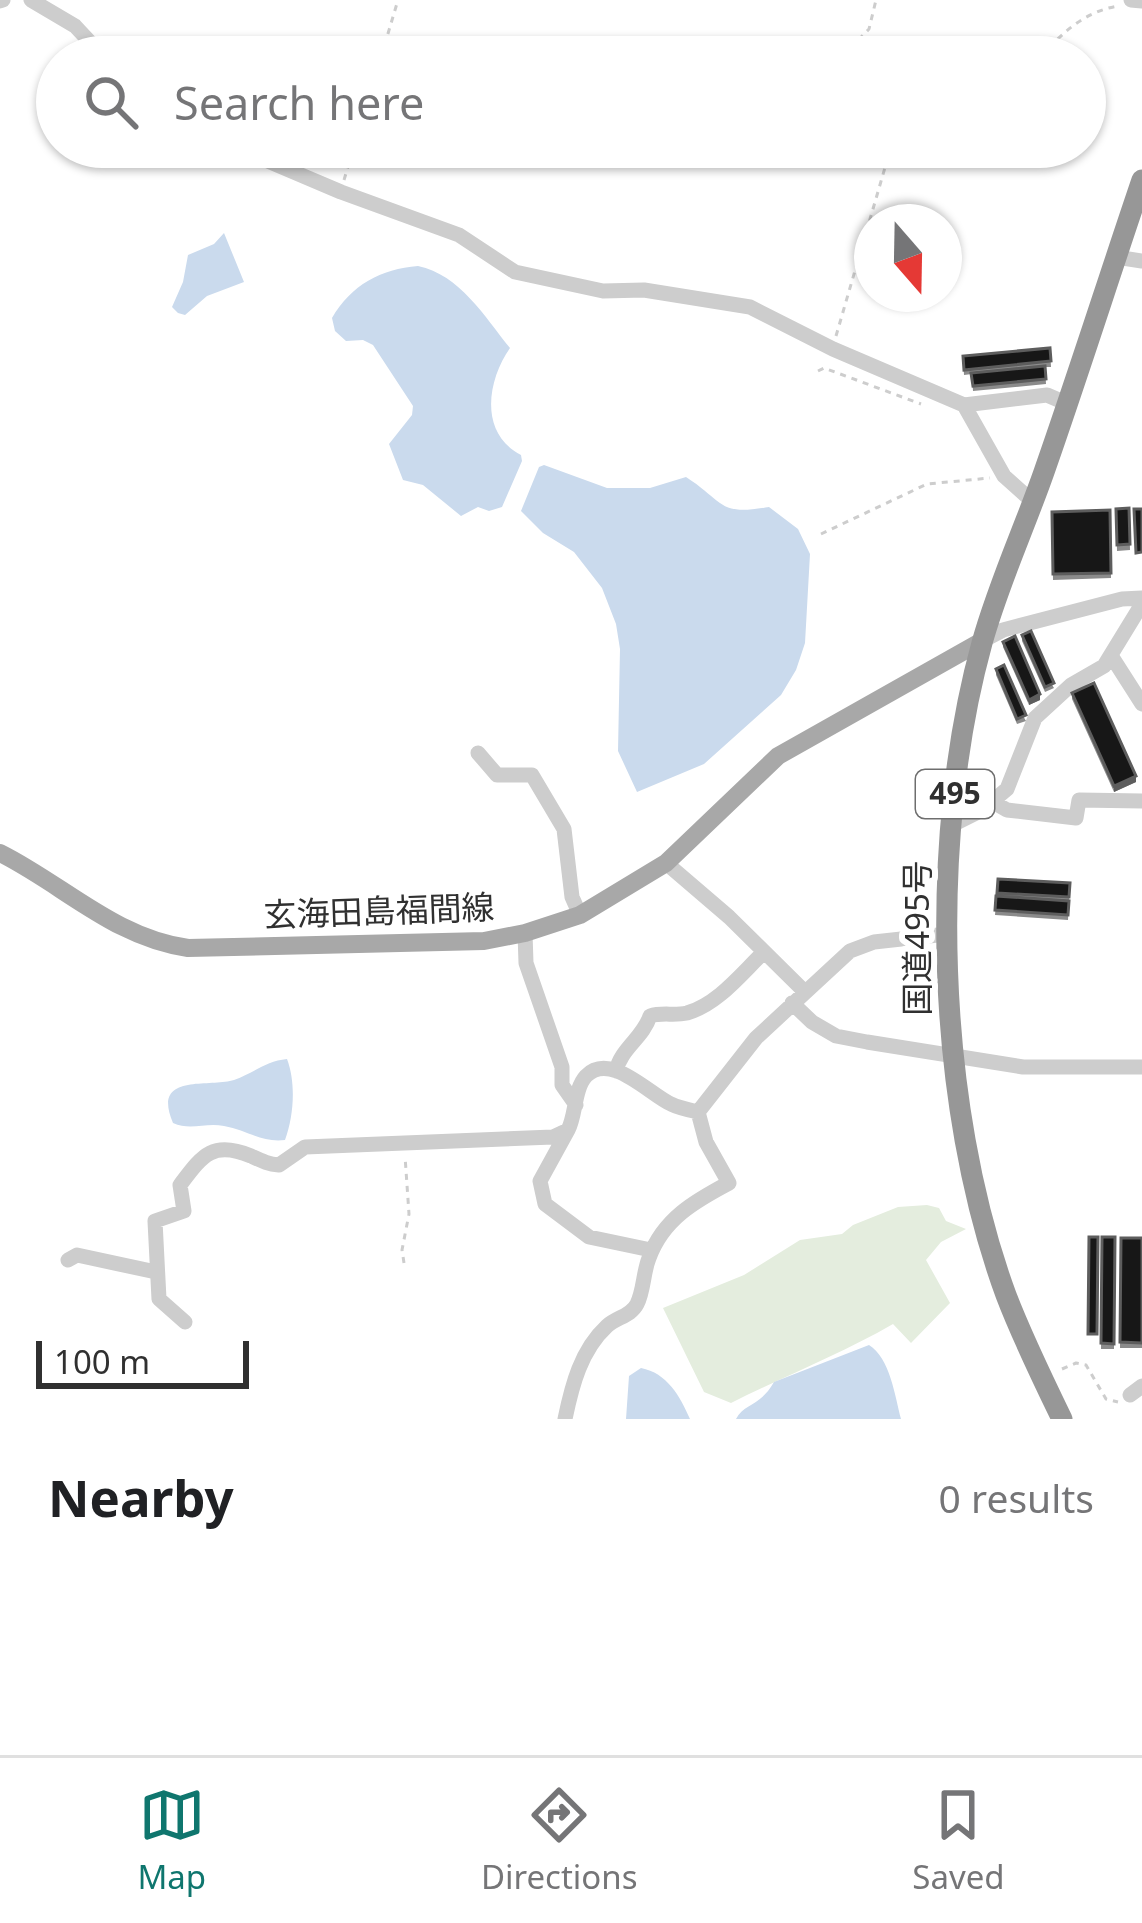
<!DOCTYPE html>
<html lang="en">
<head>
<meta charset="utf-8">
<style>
  body { margin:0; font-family:"Noto Sans","Noto Sans JP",sans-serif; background:#f2f2f2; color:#202124 }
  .compass { position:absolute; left:854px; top:204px; width:108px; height:108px; border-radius:50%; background:#fff; box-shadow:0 3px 9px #0004; rotate:160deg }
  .scale { position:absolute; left:36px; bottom:30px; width:213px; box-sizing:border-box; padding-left:12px; border:6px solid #303030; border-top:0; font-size:33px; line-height:42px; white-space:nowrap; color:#303030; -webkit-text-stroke:9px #fff; paint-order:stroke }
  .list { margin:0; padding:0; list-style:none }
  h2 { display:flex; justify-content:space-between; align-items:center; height:156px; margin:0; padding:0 48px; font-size:51px }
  h2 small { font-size:39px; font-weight:400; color:#757577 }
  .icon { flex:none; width:66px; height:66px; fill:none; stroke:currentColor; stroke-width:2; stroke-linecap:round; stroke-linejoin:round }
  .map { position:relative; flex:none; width:1142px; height:1419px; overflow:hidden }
  .search { position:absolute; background:#fff; box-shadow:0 3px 9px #0004; left:36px; right:36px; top:36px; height:132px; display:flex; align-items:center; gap:30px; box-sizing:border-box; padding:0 42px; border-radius:66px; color:#757577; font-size:45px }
  .sheet { height:336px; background:#fff }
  nav { display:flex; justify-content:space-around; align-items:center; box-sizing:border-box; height:168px; border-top:3px solid #e0e0e0; background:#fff; font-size:33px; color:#757577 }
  nav a { display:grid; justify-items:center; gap:6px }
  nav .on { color:#0f766e }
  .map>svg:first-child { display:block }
</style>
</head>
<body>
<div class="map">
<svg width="1142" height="1419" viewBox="0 0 1142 1419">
  <rect width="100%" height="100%" fill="#fff"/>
  <path fill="#e4edde" d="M927 1205 939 1208 946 1221 966 1229 941 1242 926 1260 950 1303 911 1343 893 1324C841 1354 785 1376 731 1403L704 1392 663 1308 744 1275 800 1240 842 1234 853 1225 898 1207Z"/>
  <path fill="#cadaed" d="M224 233 244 282 207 296 185 315 178 313 172 307 183 282 188 255 214 244Z
    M418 266C460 275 484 316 510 348 487 381 479 433 521 455L522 461 502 507 489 511 478 507 461 516 423 485 403 480 389 444 412 415 413 406 373 345 363 340 346 341 335 331 332 318C351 285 381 269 418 266Z
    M544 465 607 488H650L686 477C725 502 717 516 769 507L798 529 810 554 805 643 796 670 781 695 704 764 637 792 618 751 620 649 616 624 602 588 574 552 543 533 521 511 539 467Z
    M287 1059C296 1083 294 1115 285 1140 262 1143 247 1130 224 1126 206 1122 191 1131 173 1123 151 1072 209 1088 234 1080 254 1073 266 1061 287 1059Z
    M869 1345C890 1358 895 1396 901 1419H736C744 1403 760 1407 774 1382Z
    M641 1368C667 1373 680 1396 690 1419H626L629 1376Z"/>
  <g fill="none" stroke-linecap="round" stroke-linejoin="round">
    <path stroke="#cdcdcd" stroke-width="3" stroke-dasharray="6 6" stroke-linecap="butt" d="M381 57 398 0
      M842 57 869 29 876 0
      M1042 57C1061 32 1087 11 1118 6
      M344 180 354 147
      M836 336 891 147
      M818 371 824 368 921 404
      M821 534 927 484 990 478
      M404 1263 402 1250 409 1214 405 1156
      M1062 1369 1076 1363 1086 1365 1106 1399 1118 1402"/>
    <path stroke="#cdcdcd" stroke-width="15" d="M31 0 75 26 104 57
      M1131 0 1142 1
      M0 1 3 0
      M235 147 341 192 459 235 515 272 603 291 644 290 750 307 833 349 964 405 1004 476 1033 502
      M1116 257 1142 261
      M964 405 1047 395 1068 404
      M982 641 1003 630 1122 599 1142 598
      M1112 657 1142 704
      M478 753 497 775H532L564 829 572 897 580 915
      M993 802 1007 810 1076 818 1079 800 1142 801
      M950 826 982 810 1007 789 1035 718 1071 685 1104 666 1142 604
      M666 863 729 917 805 992
      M525 933 526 963 562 1067V1085L576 1105
      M792 1003 812 1022 836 1036 867 1042 1023 1067H1142
      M616 1071C621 1048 643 1038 650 1016 662 1012 674 1016 687 1013 718 1004 741 974 763 953
      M568 1130 540 1181 545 1204 589 1237 651 1250
      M68 1260 77 1255 156 1272
      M185 1322 159 1299 155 1221 184 1211 180 1185C202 1156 212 1140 251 1156 262 1161 268 1164 279 1165L305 1147 553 1137 568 1130C576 1115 574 1089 586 1076 610 1051 649 1094 671 1104 679 1108 689 1110 698 1112
      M1130 1395 1142 1386
      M565 1419C572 1385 581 1350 607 1326 617 1317 631 1316 637 1304 644 1290 643 1273 649 1258 663 1219 695 1201 729 1183L706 1142 698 1112 756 1038 850 951 874 942 947 934"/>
    <path stroke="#a8a8a8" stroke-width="18" d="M0 853C64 885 115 938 188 948L484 941 525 933 580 915 666 863 778 756 982 641"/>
    <path stroke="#979797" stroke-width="21" d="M1062 1419C1042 1378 1022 1337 1006 1295 936 1105 928 838 982 643 998 585 1024 529 1044 472 1078 375 1109 277 1142 180"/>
  </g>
  <path fill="#8b8b8b" d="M1050 348 1051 367H1045L1046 384 973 391 972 374 964 375 963 356Z
    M1129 508 1130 550 1117 551 1116 509Z
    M1110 510 1111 578 1053 580 1052 512Z
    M1022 635 1054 688 1045 692 1022 641Z
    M1003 642 1040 700 1029 705 1003 647Z
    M996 669 1026 721 1017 724 996 675Z
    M1072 693 1136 782 1114 792 1072 699Z
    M998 879 1070 883 1068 920 995 915Z
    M1102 1237H1115L1114 1349H1101Z
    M1121 1238H1142V1348H1120Z"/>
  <path fill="#5d5d5d" d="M1040 694V700L1029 705V700Z
    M1136 776V782L1114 792V786Z"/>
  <path fill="#171717" stroke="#5d5d5d" stroke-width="3" d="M1050 348 1051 361 964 370 963 356Z
    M1045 366 1046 379 973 386 971 373Z
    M1129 508 1130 544 1117 545 1116 509Z
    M1134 509H1142V552L1136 553Z
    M1110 510 1111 573 1053 574 1052 512Z
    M1031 631 1054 683 1045 687 1022 635Z
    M1015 636 1040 694 1029 700 1003 642Z
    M1004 665 1026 715 1017 719 996 669Z
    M1094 683 1136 776 1114 786 1072 693Z
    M998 879 1070 883 1069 897 997 893Z
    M996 896 1069 901 1068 915 995 910Z
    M1089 1237H1098L1097 1334H1088Z
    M1102 1237H1115L1114 1344 1101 1343Z
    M1121 1238H1142V1343L1120 1342Z"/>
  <g text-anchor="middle" stroke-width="12" stroke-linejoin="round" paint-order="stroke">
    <rect fill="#fff" stroke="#6e6e6e" stroke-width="3" x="916" y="770" width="78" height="48" rx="9"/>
    <g font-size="30" font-weight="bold" fill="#303030">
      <text x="955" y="804">495</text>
    </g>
    <g font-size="33" fill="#303030" stroke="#fff">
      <text transform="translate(379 911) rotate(-2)" y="12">玄海田島福間線</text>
      <text transform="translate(917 938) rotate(-90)" y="12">国道495号</text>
    </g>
  </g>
</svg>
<svg class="compass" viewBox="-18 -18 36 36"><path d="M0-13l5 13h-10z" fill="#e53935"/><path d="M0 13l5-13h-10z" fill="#757577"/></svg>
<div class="scale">100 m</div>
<div class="search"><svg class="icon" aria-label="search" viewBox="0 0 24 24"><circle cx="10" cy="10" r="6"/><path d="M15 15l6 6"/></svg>Search here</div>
</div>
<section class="sheet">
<h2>Nearby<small>0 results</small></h2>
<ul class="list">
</ul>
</section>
<nav>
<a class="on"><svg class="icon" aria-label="map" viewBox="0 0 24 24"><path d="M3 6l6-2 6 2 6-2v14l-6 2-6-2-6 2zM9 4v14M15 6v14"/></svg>Map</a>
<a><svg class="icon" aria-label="directions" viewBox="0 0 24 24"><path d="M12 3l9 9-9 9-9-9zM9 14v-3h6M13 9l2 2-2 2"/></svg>Directions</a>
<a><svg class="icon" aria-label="saved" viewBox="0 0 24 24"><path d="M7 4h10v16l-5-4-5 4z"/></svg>Saved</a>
</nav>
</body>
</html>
